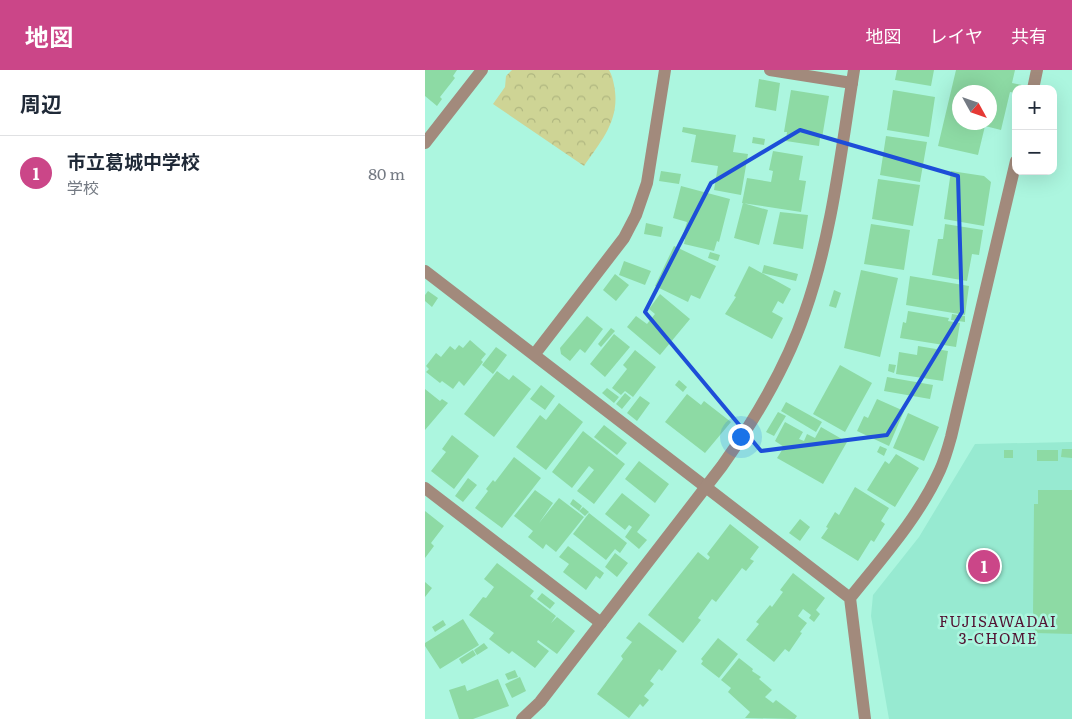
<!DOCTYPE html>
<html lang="ja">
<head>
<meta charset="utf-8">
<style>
  body { margin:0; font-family:Literata,"Noto Sans JP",serif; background:#f2f2f3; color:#1f2937 }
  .controls { position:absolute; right:15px; top:15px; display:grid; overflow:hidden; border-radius:10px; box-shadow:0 5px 20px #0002 }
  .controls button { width:45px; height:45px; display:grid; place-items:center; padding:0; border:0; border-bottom:1px solid #e0e1e3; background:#fff; color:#1f2937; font:25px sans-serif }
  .compass { position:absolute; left:527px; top:15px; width:45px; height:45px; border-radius:50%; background:#fff; box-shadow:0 5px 20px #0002; rotate:130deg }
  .you { position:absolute; left:315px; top:366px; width:18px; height:18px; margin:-12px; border:4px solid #fff; border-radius:50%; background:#1a73e8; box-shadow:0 0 0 8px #1a73e833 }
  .badge { display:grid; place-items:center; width:32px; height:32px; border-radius:50%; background:#cb4688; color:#fff; font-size:16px; font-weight:700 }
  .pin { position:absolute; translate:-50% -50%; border:2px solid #fff; box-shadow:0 1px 5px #0006 }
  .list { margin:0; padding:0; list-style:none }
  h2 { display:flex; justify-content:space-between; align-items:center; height:65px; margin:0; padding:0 20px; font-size:21px }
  h2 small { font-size:16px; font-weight:400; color:#747a83 }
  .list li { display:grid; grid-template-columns:32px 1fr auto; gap:15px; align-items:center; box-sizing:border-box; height:75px; padding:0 20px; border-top:1px solid #e0e1e3 }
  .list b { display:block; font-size:19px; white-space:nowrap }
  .list p { margin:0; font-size:16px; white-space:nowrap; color:#747a83 }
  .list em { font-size:16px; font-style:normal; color:#747a83 }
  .map { position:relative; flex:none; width:647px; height:649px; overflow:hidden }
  header { display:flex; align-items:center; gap:30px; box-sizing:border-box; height:70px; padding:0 25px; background:#cb4688; color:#fff }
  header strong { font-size:24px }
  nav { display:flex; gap:28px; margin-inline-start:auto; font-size:18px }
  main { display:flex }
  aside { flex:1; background:#fff }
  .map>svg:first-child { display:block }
</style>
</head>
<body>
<header>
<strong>地図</strong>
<nav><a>地図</a><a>レイヤ</a><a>共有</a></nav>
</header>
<main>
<aside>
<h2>周辺<small></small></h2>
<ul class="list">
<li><span class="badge">1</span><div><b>市立葛城中学校</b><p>学校</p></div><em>80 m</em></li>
</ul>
</aside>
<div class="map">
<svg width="647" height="649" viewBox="0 0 647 649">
  <defs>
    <pattern id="park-crowns" width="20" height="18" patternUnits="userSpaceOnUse" patternTransform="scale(1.25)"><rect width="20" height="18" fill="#ced495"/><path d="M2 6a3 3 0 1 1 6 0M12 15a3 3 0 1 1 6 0" fill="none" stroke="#afb680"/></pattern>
  </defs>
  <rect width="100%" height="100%" fill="#acf6df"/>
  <path fill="#97ead1" d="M647 372V649H464L446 546 448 525 494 467 550 374Z"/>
  <path fill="url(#park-crowns)" d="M87 0H184C187 5 188 10 189 15 196 49 177 70 159 96L68 34 80 17 81 6Z"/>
  <path fill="#8ddaa4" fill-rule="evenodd" d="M0 0H32L28 6 30 8 15 27 17 29 12 36 0 26Z
    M472 0H509L506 16 470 10Z
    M531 0H590L587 13 597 15 596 19H591V23L585 22 576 60 560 56 553 85 513 76ZM534 22H564V52H534Z
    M334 9 355 13 351 41 330 37Z
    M366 20 404 26 397 68H395L394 76 361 71 362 62H359Z
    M468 20 510 27 504 67 462 60Z
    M258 57 311 65 308 82 323 84 316 125 289 120 293 96 266 92 271 65 257 62Z
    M461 66 502 72 495 112 455 105Z
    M328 67 340 69 339 75 327 73Z
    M348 81 378 86 374 110 381 111 376 142 317 133 322 108 346 112 348 101 344 100Z
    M236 101 256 104 254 114 234 111Z
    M526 101 559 106 566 112 559 156 519 149Z
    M453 109 495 115 488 156 447 149Z
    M256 116 305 129 294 172 292 171 289 181 259 174 260 169 257 168 262 152 248 148Z
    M318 133 343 140 334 175 309 168Z
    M355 142 383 145 378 179 348 174Z
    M221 153 238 157 236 167 219 164Z
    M446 154 485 160 479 200 439 194Z
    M520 154 558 160 554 185 547 184 542 211 507 205 513 169H518Z
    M249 176 291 196 275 229 266 225 263 232 230 216Z
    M285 182 295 185 293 191 283 188Z
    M199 191 226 201 220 215 194 205Z
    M339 195 373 204 371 211 337 203Z
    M324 196 366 219 358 234 353 231 347 242 358 248 347 269 300 244 311 227 309 226Z
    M436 200 473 208 455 287 419 278Z
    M190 204 204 215 191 231 178 220Z
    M485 206 544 216 540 245 481 235Z
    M409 220 416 223 411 238 404 236Z
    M3 221 13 228 7 237 0 231V225Z
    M235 224 265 249 235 285 202 257 211 246 222 254 230 244 224 239Z
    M483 241 524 248 523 251 535 253 531 277 475 268 478 252 481 253Z
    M527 244 540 246V252L526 250Z
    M162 246 178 259 160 283 155 279 145 291 136 284 135 278Z
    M186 258 190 261 176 277 173 274Z
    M189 264 205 277 180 307 165 294Z
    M45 270 61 284 56 290 58 292 39 316 34 311 28 319 17 311 15 313 1 302 4 299 1 296 11 283 16 287 25 276 30 280 34 275 38 278Z
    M493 276 523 281 518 311 471 304 474 282 492 285Z
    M71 277 82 285 68 304 57 295Z
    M210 280 231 297 208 327 200 321 196 325 187 318 202 299 198 295Z
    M464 294 471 295 469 303 463 301Z
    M415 295 447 313 420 362 388 344Z
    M72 301 84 310 88 305 106 319 69 367 39 344Z
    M462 307 508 315 505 329 459 321Z
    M254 310 262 317 258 322 250 315Z
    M116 315 130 326 120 340 105 329Z
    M182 318 194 327 189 333 177 323Z
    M0 319 15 331 17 329 23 333 0 360Z
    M200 323 206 328 197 339 191 334Z
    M262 324 276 335 279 331 306 352 280 383 240 352Z
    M215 326 225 333 212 351 202 343Z
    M452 329 479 341 464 376 432 361 439 346 443 348Z
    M361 332 397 352 391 362 356 341Z
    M134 333 158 352 121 400 91 377 115 345 121 350Z
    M353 342 361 346 349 366 341 362Z
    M483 343 514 357 499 391 468 378Z
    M360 352 378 362 374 369 379 371 382 364 390 368 396 357 422 372 398 414 352 388 359 377 350 371Z
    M179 355 202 373 192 385 169 367Z
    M158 361 200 394 169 434 152 421 169 400 164 396 147 418 127 402Z
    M27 365 54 386 29 419 6 401 21 382 17 379Z
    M455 376 462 379 459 386 452 382Z
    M637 379H647V388L636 387Z
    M579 380H588V388H579Z
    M612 380H633V391H612Z
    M471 384 494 398 470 437 442 420 460 391 464 394Z
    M89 387 116 408 77 458 50 438 63 421 61 419 68 410 70 412Z
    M214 391 244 414 230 433 200 409Z
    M43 408 52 415 38 432 30 426Z
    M430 417 464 438 456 451 460 454 449 472 446 470 433 491 396 468 403 458 401 457 410 442 414 445Z
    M110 420 128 433 114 453 134 428 159 447 131 482 121 474 118 479 103 467 108 461 89 446Z
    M613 420H647V564L610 563 611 548 608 547 609 434H613Z
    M197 423 225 445 212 462 222 470 214 479 200 467 207 457 204 455 200 460 180 444Z
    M148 429 157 436 154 441 145 434Z
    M158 437 164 442 160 446 154 441Z
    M0 441 19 456 6 473 9 476 0 488Z
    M164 443 202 473 195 483 190 479 181 490 148 464Z
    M375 449 385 457 375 471 364 463Z
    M305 454 334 477 325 489 329 491 321 501 317 498 291 532 287 529 273 548 276 550 258 573 223 545 273 482 283 490 285 487 282 484Z
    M143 476 179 503 175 509 171 506 161 520 138 502 144 494 134 487Z
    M190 483 203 493 192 507 180 497Z
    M72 493 109 521 105 526 131 546 126 553 132 547 150 561 132 584 113 570 112 572 124 581 110 598 87 581 84 584 64 569 69 563 44 545 58 527 61 528 69 517 59 509Z
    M368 503 400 528 391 540 395 544 389 552 384 548 386 545 378 539 373 546 382 553 375 562 377 563 364 582 360 579 349 592 321 570 334 554 331 552 345 535 347 537 358 522 355 520Z
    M0 512 7 518 0 527Z
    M117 523 130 533 125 539 112 529Z
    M38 549 54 575 15 599 0 576V573Z
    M18 550 21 555 10 562 7 557Z
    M214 552 252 581 237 601 234 599 225 611 229 614 219 626 224 630 218 637 215 634 204 648 172 624 198 589 196 586 207 572 201 568Z
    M293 568 313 584 294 608 276 594 278 591 276 589Z
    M59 573 63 578 52 585 49 580Z
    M48 580 51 585 37 594 34 589Z
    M314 588 328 599 327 601 336 607 334 609 347 620 340 627 348 633 351 630 372 646 370 649 320 648 325 642 303 622 306 618 296 610Z
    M90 600 93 607 83 610 80 604Z
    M95 607 101 621 87 628 80 614Z
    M73 609 84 636 48 649H34L24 620 40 615 42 621Z"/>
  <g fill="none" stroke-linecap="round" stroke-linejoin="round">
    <path stroke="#a28a7c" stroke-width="12" d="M345 0 427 13
      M608 19 612 0
      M0 73 57 0
      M0 201 425 528 440 649
      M109 285 199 168 211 145 222 113 240 0
      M0 418 176 553
      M425 528C457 488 494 447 515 400 520 389 523 378 526 367L591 91"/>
    <path stroke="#a28a7c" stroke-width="12" d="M97 649 115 632 297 396C331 348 361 298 380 242 407 165 416 81 429 0"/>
  </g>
  <path fill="none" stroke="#1d4ed8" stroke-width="4" stroke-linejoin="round" d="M375 60 533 106 537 242 462 365 336 381 220 242 286 113Z"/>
  <g text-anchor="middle" stroke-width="5" stroke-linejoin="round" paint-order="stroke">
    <g font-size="15" letter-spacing="1" fill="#521333" stroke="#acf6df">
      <text x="573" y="557">FUJISAWADAI<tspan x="573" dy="17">3-CHOME</tspan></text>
    </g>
  </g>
</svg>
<div class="controls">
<button>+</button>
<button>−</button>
</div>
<svg class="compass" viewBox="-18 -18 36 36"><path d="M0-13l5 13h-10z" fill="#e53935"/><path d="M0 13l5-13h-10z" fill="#747a83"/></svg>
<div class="you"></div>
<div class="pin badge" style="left:559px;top:496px">1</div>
</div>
</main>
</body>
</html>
